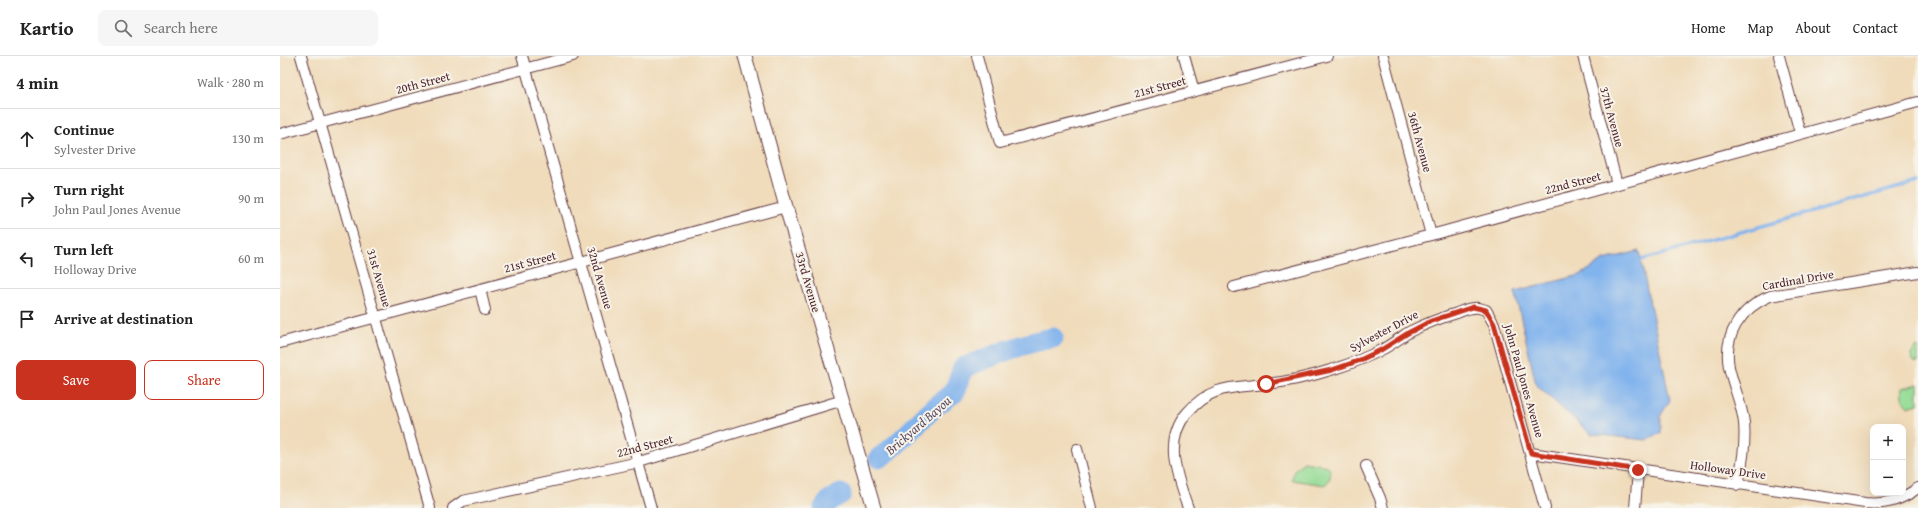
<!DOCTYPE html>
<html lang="en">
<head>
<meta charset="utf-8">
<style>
  body { margin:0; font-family:"Gentium Book Plus",serif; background:#f6f6f6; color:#222 }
  .controls { position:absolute; right:12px; bottom:12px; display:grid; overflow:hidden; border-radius:8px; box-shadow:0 4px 16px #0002 }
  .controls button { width:36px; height:36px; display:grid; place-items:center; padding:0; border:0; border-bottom:1px solid #e0e0e0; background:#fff; color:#222; font:20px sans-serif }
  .stop { position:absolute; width:12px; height:12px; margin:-9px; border:3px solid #c8321e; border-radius:50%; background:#fff }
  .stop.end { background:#c8321e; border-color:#fff; box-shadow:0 1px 4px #0008 }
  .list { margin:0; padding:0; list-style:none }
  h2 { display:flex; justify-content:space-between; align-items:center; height:52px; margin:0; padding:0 16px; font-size:17px }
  h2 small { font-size:13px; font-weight:400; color:#767676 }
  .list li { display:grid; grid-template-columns:26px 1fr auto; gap:12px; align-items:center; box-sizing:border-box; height:60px; padding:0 16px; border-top:1px solid #e0e0e0 }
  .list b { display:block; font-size:15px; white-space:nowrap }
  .list p { margin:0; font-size:13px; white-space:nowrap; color:#767676 }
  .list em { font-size:13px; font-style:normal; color:#767676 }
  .actions { display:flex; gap:8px; padding:12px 16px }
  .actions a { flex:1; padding:9px 0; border:1px solid #c8321e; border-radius:8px; text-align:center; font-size:14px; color:#c8321e }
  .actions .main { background:#c8321e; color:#fff }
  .icon { flex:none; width:22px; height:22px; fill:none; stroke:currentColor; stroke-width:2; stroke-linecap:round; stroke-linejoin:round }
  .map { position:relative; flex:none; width:1638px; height:452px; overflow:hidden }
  header { display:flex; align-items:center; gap:24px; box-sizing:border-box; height:56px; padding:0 20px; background:#fff; border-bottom:1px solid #e0e0e0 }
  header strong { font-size:19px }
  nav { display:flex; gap:22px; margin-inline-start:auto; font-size:14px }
  .search { width:280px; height:36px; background:#f6f6f6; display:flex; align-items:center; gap:10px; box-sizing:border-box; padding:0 14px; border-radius:8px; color:#767676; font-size:15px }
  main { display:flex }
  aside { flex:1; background:#fff }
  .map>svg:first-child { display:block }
</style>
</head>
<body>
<header>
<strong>Kartio</strong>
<div class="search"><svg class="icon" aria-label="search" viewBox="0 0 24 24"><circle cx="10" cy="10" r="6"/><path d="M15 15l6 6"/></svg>Search here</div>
<nav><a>Home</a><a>Map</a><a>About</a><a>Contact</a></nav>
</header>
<main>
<aside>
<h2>4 min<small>Walk · 280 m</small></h2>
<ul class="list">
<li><svg class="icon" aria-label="ahead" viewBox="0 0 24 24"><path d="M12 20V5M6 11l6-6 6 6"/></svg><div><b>Continue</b><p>Sylvester Drive</p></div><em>130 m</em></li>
<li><svg class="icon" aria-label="right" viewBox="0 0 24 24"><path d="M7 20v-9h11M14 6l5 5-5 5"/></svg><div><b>Turn right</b><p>John Paul Jones Avenue</p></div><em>90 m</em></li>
<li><svg class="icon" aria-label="left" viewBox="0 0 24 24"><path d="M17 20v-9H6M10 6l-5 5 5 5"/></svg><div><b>Turn left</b><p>Holloway Drive</p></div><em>60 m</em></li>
<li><svg class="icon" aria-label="arrive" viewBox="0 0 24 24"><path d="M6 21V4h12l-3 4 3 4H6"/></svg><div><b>Arrive at destination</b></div></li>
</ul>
<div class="actions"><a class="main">Save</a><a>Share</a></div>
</aside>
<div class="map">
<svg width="1638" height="452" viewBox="0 0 1638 452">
  <rect width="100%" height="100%" fill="#f7f3e8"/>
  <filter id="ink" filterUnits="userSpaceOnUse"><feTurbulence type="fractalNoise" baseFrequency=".025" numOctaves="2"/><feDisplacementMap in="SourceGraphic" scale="8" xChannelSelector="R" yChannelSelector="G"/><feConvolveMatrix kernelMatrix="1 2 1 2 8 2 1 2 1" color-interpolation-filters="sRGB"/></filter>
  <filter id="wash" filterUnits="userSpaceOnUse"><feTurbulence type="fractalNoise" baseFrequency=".012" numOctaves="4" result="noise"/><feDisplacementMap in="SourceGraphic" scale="16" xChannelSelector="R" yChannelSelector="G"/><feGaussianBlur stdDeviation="0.9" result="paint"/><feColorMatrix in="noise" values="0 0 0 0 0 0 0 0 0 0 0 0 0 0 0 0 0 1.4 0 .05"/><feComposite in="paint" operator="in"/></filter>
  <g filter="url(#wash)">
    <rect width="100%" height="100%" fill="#f0dcbb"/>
    <path fill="#95dc96" stroke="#707e60" d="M1638 291V307L1632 305 1631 299 1635 292Z
      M1638 328V348L1628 351C1622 345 1621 340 1622 332Z
      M1024 406 1048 410C1052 418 1051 423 1045 429L1012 424 1014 414Z"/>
    <path fill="#81b3ed" stroke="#66698c" d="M1359 195 1390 344 1381 359V377L1366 384 1311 378 1256 329 1235 236 1300 219 1324 204Z"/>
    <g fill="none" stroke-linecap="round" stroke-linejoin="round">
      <path stroke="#81b3ed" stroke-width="3.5" d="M1358 205 1638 126"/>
      <path stroke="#81b3ed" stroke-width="21" d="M599 402C627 384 645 354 674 337L683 312C712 300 742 287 773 282
        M544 452 550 444 561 438"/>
    </g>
  </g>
  <g filter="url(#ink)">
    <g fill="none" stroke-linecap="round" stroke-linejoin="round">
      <defs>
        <path id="minor" d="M21 0 150 452
          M242 0 371 452
          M697 0 720 87 1047 0
          M904 0 914 35
          M1103 0 1151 179
          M1303 0 1337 128
          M1499 0 1520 77
          M0 78 293 0
          M954 231 1151 179 1638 46
          M200 233 205 254
          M0 287 506 151
          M797 393 812 452
          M1251 397 1585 447C1607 449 1621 444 1638 432
          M1086 410 1100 442 1103 452
          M1458 429C1462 408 1466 388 1464 367 1462 348 1453 330 1449 311 1443 279 1461 252 1490 240L1638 216
          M173 452 183 445 359 406 563 344
          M908 452C897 422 883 385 907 357 931 329 952 332 986 328 1008 326 1032 320 1054 313 1070 308 1086 302 1101 294 1111 289 1120 282 1129 276 1145 268 1160 262 1177 257 1182 255 1188 252 1194 252 1198 251 1202 253 1206 254L1214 268 1265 452
          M1355 452 1358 414"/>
        <path id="tertiary" d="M465 0 506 151 594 452"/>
      </defs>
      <use href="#minor" stroke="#633b41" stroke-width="12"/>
      <use href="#tertiary" stroke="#633b41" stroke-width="15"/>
      <use href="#minor" stroke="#fff" stroke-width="10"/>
      <use href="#tertiary" stroke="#fff" stroke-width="13"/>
    </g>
  </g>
  <g fill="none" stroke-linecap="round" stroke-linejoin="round" filter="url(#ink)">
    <path stroke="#c8321e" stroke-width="5" d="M986 328 1052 314 1078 305 1101 294 1128 277 1151 265 1193 251 1206 254 1214 268 1251 397 1358 414"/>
  </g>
  <g text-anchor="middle" stroke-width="4" stroke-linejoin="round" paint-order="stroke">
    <g font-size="12" fill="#4a1f2b" stroke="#f7f3e8">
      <text transform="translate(143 27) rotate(-15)" y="4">20th Street</text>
      <text transform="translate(880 31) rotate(-15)" y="4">21st Street</text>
      <text transform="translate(1332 61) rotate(75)" y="4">37th Avenue</text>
      <text transform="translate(1140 86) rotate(75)" y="4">36th Avenue</text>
      <text transform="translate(1293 127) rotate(-15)" y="4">22nd Street</text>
      <text transform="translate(250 206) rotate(-15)" y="4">21st Street</text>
      <text transform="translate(99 222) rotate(74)" y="4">31st Avenue</text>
      <text transform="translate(320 222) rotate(74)" y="4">32nd Avenue</text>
      <text transform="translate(1518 224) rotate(-10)" y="4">Cardinal Drive</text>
      <text transform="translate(528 226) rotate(74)" y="4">33rd Avenue</text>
      <text transform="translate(1104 275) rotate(-28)" y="4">Sylvester Drive</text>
      <text transform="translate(1244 325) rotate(74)" y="4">John Paul Jones Avenue</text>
      <text transform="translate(365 390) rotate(-15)" y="4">22nd Street</text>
      <text transform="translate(1448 414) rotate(8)" y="4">Holloway Drive</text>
    </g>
    <g font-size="13" font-style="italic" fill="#5a4b65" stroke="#f7f3e8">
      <text transform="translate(638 369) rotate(-41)" y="5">Brickyard Bayou</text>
    </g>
  </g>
</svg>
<div class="controls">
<button>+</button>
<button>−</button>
</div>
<div class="stop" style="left:986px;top:328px"></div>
<div class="stop end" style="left:1358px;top:414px"></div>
</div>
</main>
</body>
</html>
